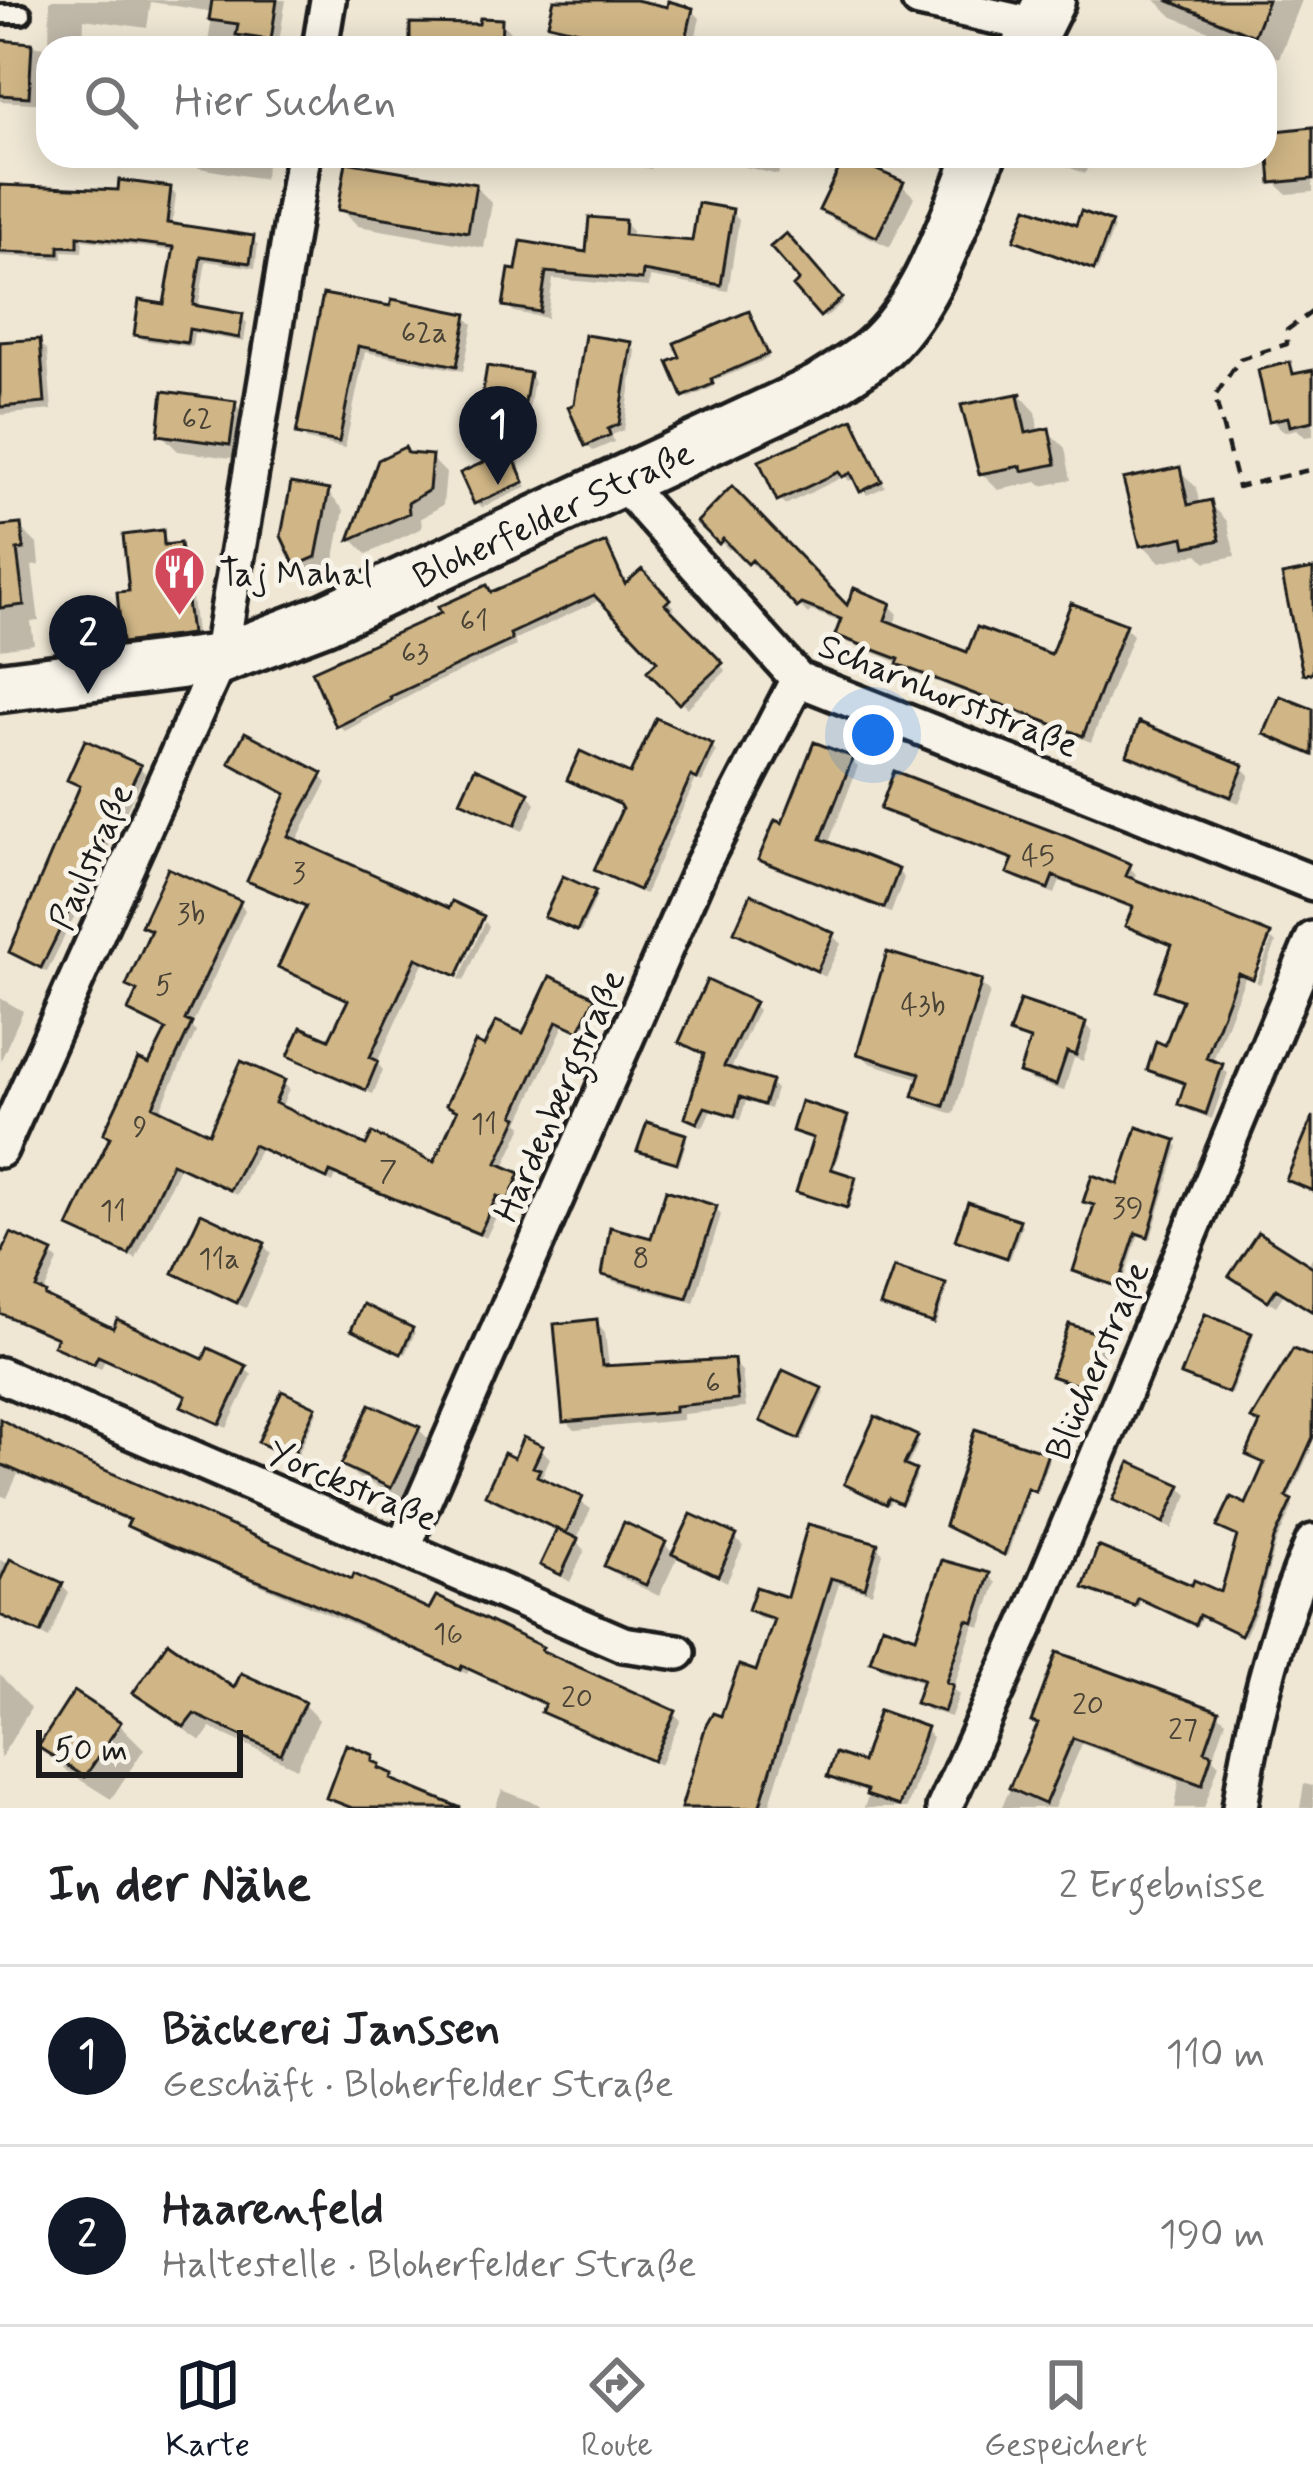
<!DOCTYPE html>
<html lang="de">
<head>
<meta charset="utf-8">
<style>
  body { margin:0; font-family:Mynerve,sans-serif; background:#f2f2f2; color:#202124 }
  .scale { position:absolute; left:36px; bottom:30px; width:207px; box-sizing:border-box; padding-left:12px; border:6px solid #1c1c1c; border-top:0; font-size:33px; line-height:42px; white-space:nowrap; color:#1c1c1c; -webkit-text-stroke:9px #f7f3e8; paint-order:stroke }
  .you { position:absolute; left:873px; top:735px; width:42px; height:42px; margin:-30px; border:9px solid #fff; border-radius:50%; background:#1a73e8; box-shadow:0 0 0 18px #1a73e833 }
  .badge { display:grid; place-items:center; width:78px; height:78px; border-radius:50%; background:#111827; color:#fff; font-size:39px; font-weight:700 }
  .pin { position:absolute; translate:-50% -99px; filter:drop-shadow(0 3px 6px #0008) }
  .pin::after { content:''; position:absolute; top:63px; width:42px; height:36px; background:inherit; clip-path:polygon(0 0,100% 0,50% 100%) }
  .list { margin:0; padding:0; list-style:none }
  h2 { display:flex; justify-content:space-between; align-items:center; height:156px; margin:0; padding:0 48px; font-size:51px }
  h2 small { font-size:39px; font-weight:400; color:#757577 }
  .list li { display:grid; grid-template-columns:78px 1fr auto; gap:36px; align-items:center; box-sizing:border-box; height:180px; padding:0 48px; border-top:3px solid #e0e0e0 }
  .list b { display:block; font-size:45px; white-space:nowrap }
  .list p { margin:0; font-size:39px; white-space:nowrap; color:#757577 }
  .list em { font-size:39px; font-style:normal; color:#757577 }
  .icon { flex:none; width:66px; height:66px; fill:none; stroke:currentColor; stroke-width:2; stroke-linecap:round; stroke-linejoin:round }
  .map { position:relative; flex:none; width:1313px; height:1808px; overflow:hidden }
  .search { position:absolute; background:#fff; box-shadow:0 6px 30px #0003; left:36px; right:36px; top:36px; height:132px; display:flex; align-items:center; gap:30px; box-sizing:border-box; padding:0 42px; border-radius:36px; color:#757577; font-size:45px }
  .sheet { height:516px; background:#fff }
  nav { display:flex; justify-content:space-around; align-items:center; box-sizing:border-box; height:168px; border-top:3px solid #e0e0e0; background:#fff; font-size:33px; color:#757577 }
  nav a { display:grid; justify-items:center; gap:6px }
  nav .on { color:#111827 }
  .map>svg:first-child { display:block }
</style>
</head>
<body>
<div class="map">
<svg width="1313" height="1808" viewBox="0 0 1313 1808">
  <rect width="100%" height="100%" fill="#efe7d4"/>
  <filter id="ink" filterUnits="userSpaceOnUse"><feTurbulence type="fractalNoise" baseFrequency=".00833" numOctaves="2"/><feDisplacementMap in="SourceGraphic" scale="24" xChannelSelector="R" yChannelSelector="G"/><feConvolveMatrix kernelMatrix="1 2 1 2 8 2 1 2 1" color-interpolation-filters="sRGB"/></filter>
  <g filter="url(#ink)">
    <path fill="#0003" d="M50 0H286L278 48H207L213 12 151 2 147 28 84 19 83 48H48V104L0 101V44L49 47Z
      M557 0H623L669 11 692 10 700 18 693 48H633L559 31 551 23Z
      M1155 0H1302L1279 58 1265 53V48H1253L1173 17Z
      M500 22 517 39V48H413Z
      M793 40 826 48H791Z
      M1313 130V192L1287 194 1274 182Z
      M191 156H268L264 179 199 168Z
      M529 156H563L561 167 532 162Z
      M616 156H655L651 169 621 161Z
      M703 156H783L778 175Z
      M1043 156H1092L1085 174Z
      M902 185 914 197 890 247 835 221 823 209Z
      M475 186 492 203 484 248 358 226 341 209Z
      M0 188 120 193 170 189 176 195 172 226 252 239 258 245 255 268 206 261 198 309 241 317 247 323 244 342 194 333 192 347 143 340 137 334 167 307 176 251 83 240 82 252 63 251V259L0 256Z
      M731 212 739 220 728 291 650 277 649 287 553 279 547 318 514 312 506 304 512 272 589 256 624 223 632 231 631 239 695 244Z
      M1111 225 1114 228 1097 271 1017 239Z
      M786 237 843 302 825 318 797 286 804 281Z
      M326 298 465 317 473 324 463 371 365 352 345 448 307 440 300 433Z
      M751 317 769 358 712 382 714 387 689 398 686 395Z
      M39 342 47 350 52 410 0 415V345Z
      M630 345 636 351 624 430 612 435 614 442 593 451 587 445Z
      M1289 366 1299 376 1313 373V436L1305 437 1297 429 1284 432 1272 420Z
      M528 375 534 380 519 469 527 487 481 508 476 503 495 414 483 408Z
      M1021 396 1036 412 1038 434 1048 431 1065 448 1071 480 1042 486 1037 482 998 490 981 473 965 408Z
      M235 404 252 421 246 460 178 451 161 434Z
      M857 428 885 487 867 495 856 478 849 481 845 476 785 505 780 499Z
      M410 456 431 458 446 473 443 505 421 518 422 528 367 554 353 540 381 462Z
      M1179 470 1196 487 1200 506 1211 504 1227 521 1235 556 1206 562 1198 554 1160 562 1143 545Z
      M328 493 344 510 332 573 314 581 298 564Z
      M701 522 848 611 890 606 898 614 893 626 969 656 1053 658 1125 627 1133 635 1091 742 909 671 900 663 847 642 838 634 843 623 811 611 808 614 761 566 758 570 733 545 729 550Z
      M20 527 37 544 39 565 32 566 39 621 31 622 34 644 0 649V529Z
      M162 534 170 547 179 546 187 554 197 641 133 649 125 641 133 593Z
      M605 546 627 586 642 573 674 607 669 611 726 671 687 708 652 671 661 661 602 599 514 640 516 646 430 685 345 731 339 726 493 595Z
      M1313 713V757L1275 741 1267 733Z
      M711 746 716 752 702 782 696 779 645 894 603 875 598 870 625 810 570 779 631 778Z
      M1130 754 1242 767 1250 775 1239 803 1138 762Z
      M851 760 858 766 828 845 898 871 904 878 891 913 768 866 762 859 784 827Z
      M232 763 321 776 327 783 295 843 451 912 480 918 453 976 423 963 377 1063 383 1070 373 1094 298 1062 292 1055 331 1043 350 1002 281 967 308 909 251 880 288 796Z
      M139 767 145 773 47 972 19 958 13 952 83 788 70 780Z
      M528 795 536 803 523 831 471 808 464 800Z
      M883 808 1129 867 1136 874 1133 882 1267 935 1250 980 1245 978 1212 1063 1228 1073 1212 1119 1188 1110 1181 1104 1187 1086 1157 1076 1150 1069 1167 1048 1184 1003 1158 989 1174 947 1136 932 1129 926 1135 910 1060 881 1055 894 1017 879 1011 873 1015 862 890 815Z
      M594 893 597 896 581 932 551 919Z
      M239 903 245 910 191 1027 196 1032 160 1110 211 1137 283 1082 289 1089 281 1109 368 1149 435 1166 459 1113 450 1105 486 1050 525 1037 593 999 599 1006 586 1036 564 1025 519 1122 523 1126 503 1169 525 1182 514 1205 504 1200 486 1238 336 1176 333 1183 260 1149 237 1195 179 1168 136 1259 72 1226 168 1032 131 1011 139 993 129 985 153 933 145 925Z
      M485 922 489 926 464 981 459 979Z
      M737 931 833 936 841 944 825 977 745 939Z
      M1272 939 1276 943 1260 984 1256 982Z
      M980 983 990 992 954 1114 926 1105 916 1095 921 1079 870 1063 860 1053Z
      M0 998 23 1011 0 1062Z
      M753 1005 758 1010 730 1071 770 1083 776 1089 770 1109 746 1101 740 1120 711 1110 703 1127 694 1123 688 1117 707 1056 682 1041Z
      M1085 1025 1093 1032 1083 1061 1074 1058 1064 1091 1030 1080 1022 1072 1032 1044 1012 1032Z
      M846 1118 849 1121 833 1173 857 1183 849 1209 803 1194 816 1139 795 1130Z
      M684 1136 687 1140 679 1165 641 1150Z
      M1174 1143 1178 1146 1151 1238 1139 1234 1121 1288 1079 1274 1076 1270 1097 1206 1086 1201 1120 1188Z
      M715 1208 721 1215 694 1303 612 1281 605 1274 653 1242Z
      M1019 1222 1022 1225 1010 1259 962 1242Z
      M263 1245 271 1253 246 1308 185 1280 177 1273Z
      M52 1255 58 1261 43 1294 51 1302 115 1332 204 1363 245 1369 252 1375 227 1428 191 1412 185 1405 188 1399 105 1360 101 1369 63 1352 57 1345 59 1341 0 1314V1264Z
      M1313 1256V1312L1284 1294 1276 1306 1239 1282 1307 1267Z
      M944 1287 947 1290 936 1324 887 1308Z
      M596 1322 605 1332 609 1368 733 1362 742 1371 746 1408 683 1414V1420L575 1430 566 1421Z
      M412 1330 415 1333 405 1354 358 1333Z
      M1250 1335 1253 1338 1231 1394 1188 1377Z
      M1099 1337 1107 1345 1091 1392 1063 1383 1055 1375Z
      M1313 1360V1429L1308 1446 1311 1450 1287 1501 1293 1506 1276 1543 1258 1608 1245 1636 1203 1616 1198 1625 1141 1599 1138 1608 1090 1590 1193 1588 1223 1597 1248 1508Z
      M821 1390 824 1393 802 1440 766 1423Z
      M314 1409 317 1412 296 1459 265 1445Z
      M418 1429 431 1441 404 1499 357 1477 345 1465Z
      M0 1430 354 1583 541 1649 674 1714 681 1720 660 1765 551 1717 545 1711 547 1707 469 1670 467 1674 137 1532 132 1522 18 1474 7 1498 0 1495Z
      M916 1439 919 1442 906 1469 917 1476 904 1504 892 1499 890 1505 850 1486Z
      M541 1449 550 1458 542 1476 591 1509 576 1541 585 1550 570 1582 543 1565 558 1532 498 1503 488 1494 516 1462Z
      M1046 1456 1049 1459 1038 1492 1030 1489 1007 1556 952 1528Z
      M1180 1487 1188 1495 1172 1529 1125 1507 1117 1499Z
      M735 1538 743 1546 727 1582 678 1556 659 1596 620 1577 607 1565 665 1545 675 1555Z
      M876 1545 883 1553 872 1593 839 1584 770 1803 785 1808H684L723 1720 758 1675 776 1623 759 1617 751 1610 789 1601Z
      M0 1560 61 1585 69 1593 49 1638 0 1617Z
      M989 1576 996 1583 981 1627 974 1625 953 1689 959 1695 951 1717 926 1709 919 1702 925 1683 881 1668 874 1660 918 1640Z
      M0 1675 31 1708 0 1759Z
      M236 1692 303 1704 319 1720 297 1768 210 1728 201 1741 153 1708 137 1693Z
      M1217 1713 1226 1721 1213 1758 1219 1764 1204 1808H1175L1179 1781 1082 1744 1054 1808H1001L1040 1727 1034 1721Z
      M119 1724 144 1749 111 1799 66 1771 42 1746Z
      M925 1729 932 1737 907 1808H864L869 1793 837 1783 830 1776 864 1765Z
      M1304 1784 1313 1786V1808H1300Z
      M502 1790 538 1804 542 1808H495Z"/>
    <path fill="#d0b686" stroke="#1c1c1c" stroke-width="3" d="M212 0H277L271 40 236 35 238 24 209 20Z
      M554 0H636L667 7 668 1 693 8 684 48H651L548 24Z
      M1167 0H1268L1254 36Z
      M480 18 502 19 501 48H410V23L479 24Z
      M0 40 32 43 29 97 0 95Z
      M1313 127V179L1271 183 1267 132Z
      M845 156 904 182 877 237 819 210Z
      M346 162 476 184 468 232 338 210Z
      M119 180 171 187 167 223 254 236 250 263 201 256 193 305 243 314 239 338 189 329 187 343 134 335 139 300 164 304 174 247 78 236V247L59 246V254L0 252V185L118 190Z
      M698 203 733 209 721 285 643 271 642 280 546 272 540 312 503 306 509 269 516 270 521 241 586 252 589 217 625 220 624 235 692 241Z
      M1027 207 1076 225 1081 211 1112 222 1094 270 1014 240Z
      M786 233 842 298 820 317 793 286 799 280 770 247Z
      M323 294 390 306 392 299 467 314 457 366 358 346 339 442 296 434Z
      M749 311 768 354 711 379 713 384 683 397 668 362 680 357 674 343Z
      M585 335 632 342 619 424 608 429 610 435 585 446 568 407 574 404Z
      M40 339 45 403 0 407V342Z
      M1290 362 1293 374 1313 370V421L1290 426 1288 417 1269 421 1258 370Z
      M487 366 530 373 515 461 524 482 474 504 460 473 484 462 493 411 480 409Z
      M163 391 236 401 230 445 158 435Z
      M1022 393 1018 396 1026 433 1049 428 1056 464 1022 471 1021 466 979 474 961 405Z
      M853 419 882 481 860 492 851 473 842 477 839 472 777 501 759 461Z
      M405 447 408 453 432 455 429 490 408 503 409 513 349 540 378 460Z
      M1180 467 1188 505 1211 500 1220 540 1186 547 1184 537 1140 546 1123 479Z
      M291 483 329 490 316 557 295 566 281 536Z
      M732 486 847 605 854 588 891 603 885 620 967 652 977 627 1051 654 1071 603 1126 624 1083 736 897 664 899 659 835 635 841 619 802 604 797 608 752 560 748 564 723 539 719 544 697 522Z
      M21 524 24 549 17 550 24 605 0 608V526Z
      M163 530 164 545 180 543 191 634 122 643 117 592 129 591 123 535Z
      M606 542 625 584 642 569 670 599 665 604 723 663 679 704 647 671 657 661 594 595 510 634 512 640 390 697 391 700 336 727 312 671 441 613 438 607 487 585 491 592Z
      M1313 569V673L1303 674 1282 575Z
      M1280 696 1313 709V755L1264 734Z
      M656 718 713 744 697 779 691 776 639 890 594 870 622 809 619 804 567 780 580 751 630 774Z
      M1139 722 1244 765 1231 797 1127 755Z
      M245 732 323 773 288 836 449 908 452 901 484 916 457 976 416 958 370 1057 378 1061 366 1090 288 1056 301 1027 329 1039 348 1000 278 967 306 906 247 881 286 794 229 763Z
      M85 740 141 765 41 968 9 952 80 786 67 780Z
      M814 742 853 757 821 839 899 869 884 908 758 860 775 820 782 823Z
      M475 768 529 792 515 825 460 801Z
      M894 771 1068 837 1131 864 1126 876 1271 934 1253 979 1238 973 1206 1058 1223 1064 1206 1114 1178 1104 1185 1083 1147 1070 1156 1041 1165 1045 1182 1000 1155 990 1172 945 1125 926 1133 907 1053 876 1048 889 1007 873 1013 859 880 809Z
      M168 868 241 901 185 1020 192 1023 153 1106 209 1133 241 1061 285 1080 275 1103 366 1145 372 1133 434 1162 457 1111 446 1105 475 1042 484 1046 496 1021 523 1033 550 976 595 997 579 1031 557 1021 514 1115 518 1117 497 1163 520 1173 508 1201 497 1196 479 1234 330 1172 327 1179 253 1145 230 1190 172 1163 129 1255 68 1227 110 1137 103 1134 138 1059 149 1064 166 1030 128 1011 137 991 126 986 151 930 141 926Z
      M563 876 596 891 577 931 544 917Z
      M751 894 834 933 817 971 734 932Z
      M887 952 982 980 944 1106 913 1096 920 1073 857 1054Z
      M707 980 755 1002 724 1066 772 1081 764 1105 740 1097 735 1116 705 1107 697 1123 685 1118 704 1054 679 1042Z
      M1020 1000 1086 1022 1076 1055 1067 1052 1056 1085 1019 1073 1030 1040 1009 1033Z
      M801 1101 848 1116 831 1169 856 1177 847 1208 796 1192 813 1138 792 1131Z
      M1313 1116V1191L1286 1180Z
      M647 1122 686 1134 677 1163 637 1151Z
      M1137 1127 1176 1140 1148 1237 1136 1233 1118 1287 1073 1271 1094 1205 1083 1202 1092 1175 1118 1184Z
      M666 1190 717 1206 687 1298 602 1275 610 1227 651 1238Z
      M968 1202 1020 1220 1007 1258 955 1240Z
      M201 1213 265 1243 237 1303 173 1273Z
      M1258 1232 1313 1267V1312L1276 1289 1268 1301 1229 1276Z
      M11 1233 53 1252 36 1288 46 1293 45 1296 113 1328 117 1319 203 1359 208 1348 247 1366 220 1424 181 1406 186 1396 98 1356 94 1364 53 1346 57 1338 0 1313V1257Z
      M894 1267 946 1284 933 1323 880 1306Z
      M363 1304 413 1328 401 1354 351 1330Z
      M1205 1314 1252 1333 1228 1393 1181 1375Z
      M597 1319 602 1366 734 1359 738 1400 675 1406V1412L563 1422 554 1324Z
      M1069 1324 1100 1334 1083 1387 1051 1376Z
      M1293 1349 1313 1357V1437L1286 1497 1292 1500 1274 1539 1256 1604 1241 1635 1199 1615 1195 1625 1138 1598 1135 1606 1083 1588 1098 1546 1192 1585 1194 1580 1221 1592 1237 1536 1217 1527 1231 1497 1246 1504 1264 1463 1246 1455 1260 1423 1251 1419Z
      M783 1370 822 1388 799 1439 760 1421Z
      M282 1391 316 1407 292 1458 258 1442Z
      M370 1404 420 1427 391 1488 341 1465Z
      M875 1416 918 1436 904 1465 916 1470 901 1504 889 1498 886 1504 844 1484Z
      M0 1419 55 1448 352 1579 354 1574 429 1609 436 1596 543 1647 541 1650 676 1711 653 1761 541 1712 545 1704 462 1666 460 1670 311 1602 170 1546 127 1526 130 1520 0 1464Z
      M975 1429 1048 1453 1035 1491 1027 1488 1004 1555 945 1526Z
      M523 1437 543 1446 533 1467 540 1469 537 1476 583 1497 566 1533 578 1539 561 1575 540 1565 557 1529 565 1533 485 1495 504 1453 514 1458Z
      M1130 1462 1181 1485 1164 1523 1113 1500Z
      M691 1514 737 1535 718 1576 672 1554Z
      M624 1522 666 1542 646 1585 604 1566Z
      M808 1524 878 1543 865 1588 831 1578 759 1808H681L706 1725 713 1713 721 1716 739 1665 756 1671 774 1619 748 1610 756 1587 787 1597Z
      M10 1559 63 1583 41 1633 0 1615V1581Z
      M942 1560 990 1573 974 1622 967 1620 946 1682 953 1685 944 1712 915 1703 923 1679 870 1661 882 1625 916 1637Z
      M168 1642 234 1688 241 1673 305 1702 281 1754 194 1714 184 1727 133 1693Z
      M1057 1652 1219 1711 1205 1751 1212 1754 1202 1785 1073 1738 1045 1804 1009 1788 1038 1724 1031 1722Z
      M74 1691 121 1722 85 1777 38 1747Z
      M879 1710 927 1727 899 1806 866 1795 867 1790 827 1777 835 1753 862 1762Z
      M346 1744 374 1755 372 1761 380 1764 379 1768 394 1774 391 1779 461 1808H352L326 1798Z"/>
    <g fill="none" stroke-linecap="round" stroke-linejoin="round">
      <defs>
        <path id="lane" d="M0 14H22"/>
        <path id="street" d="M919 0 1015 21 1034 28
          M320 48 328 0
          M622 482 798 679 1313 883
          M0 1150 220 659 303 156
          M0 1375 623 1644 678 1652
          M403 1548 701 867 798 679
          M944 1808 1032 1613 1313 939
          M1240 1808C1253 1717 1277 1626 1313 1542"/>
        <g id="secondary">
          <path d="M1026 48 1050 0"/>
          <path id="s1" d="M0 687 220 659 325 619 819 389C837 377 857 366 874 352 929 305 953 221 980 156"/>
        </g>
      </defs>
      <use href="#lane" stroke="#1c1c1c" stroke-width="26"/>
      <use href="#street" stroke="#1c1c1c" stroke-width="42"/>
      <use href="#secondary" stroke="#1c1c1c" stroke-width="57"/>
      <path stroke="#1c1c1c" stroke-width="4.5" stroke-dasharray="12 9" stroke-linecap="butt" d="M1313 311 1287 330V344L1240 359 1215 396 1238 487 1313 469"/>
      <use href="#lane" stroke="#f7f3e8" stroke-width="16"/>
      <use href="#street" stroke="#f7f3e8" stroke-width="33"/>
      <use href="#secondary" stroke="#f7f3e8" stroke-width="48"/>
    </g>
  </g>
  <defs>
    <symbol id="restaurant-pin" viewBox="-11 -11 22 30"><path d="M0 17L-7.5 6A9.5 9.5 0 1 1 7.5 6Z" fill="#d1495b" stroke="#f7f3e8"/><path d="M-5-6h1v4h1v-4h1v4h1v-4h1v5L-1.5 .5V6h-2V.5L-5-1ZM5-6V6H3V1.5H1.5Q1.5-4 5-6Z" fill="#fff"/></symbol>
  </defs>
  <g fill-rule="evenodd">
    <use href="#restaurant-pin" x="150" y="542" width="59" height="81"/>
  </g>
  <g text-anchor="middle" stroke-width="10" stroke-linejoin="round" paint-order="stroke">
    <g font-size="30" fill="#494236">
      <text x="424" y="342">62a</text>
      <text x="197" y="428">62</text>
      <text x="474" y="630">61</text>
      <text x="415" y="662">63</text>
      <text x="1038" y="865">45</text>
      <text x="299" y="882">3</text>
      <text x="191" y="923">3b</text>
      <text x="164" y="994">5</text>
      <text x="923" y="1014">43b</text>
      <text x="484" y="1133">11</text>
      <text x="140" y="1136">9</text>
      <text x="388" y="1180">7</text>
      <text x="1128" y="1217">39</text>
      <text x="113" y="1220">11</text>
      <text x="641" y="1267">8</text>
      <text x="219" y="1268">11a</text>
      <text x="713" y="1392">6</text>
      <text x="448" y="1643">16</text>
      <text x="577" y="1707">20</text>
      <text x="1088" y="1714">20</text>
      <text x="1183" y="1739">27</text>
    </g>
    <g font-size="36" fill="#1c1c1c" stroke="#f7f3e8">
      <text dy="13" stroke="none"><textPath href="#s1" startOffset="585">Bloherfelder Straße</textPath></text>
      <text transform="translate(949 694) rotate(22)" y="13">Scharnhorststraße</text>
      <text transform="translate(90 856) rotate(-66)" y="13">Paulstraße</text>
      <text transform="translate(558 1095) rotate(-66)" y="13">Hardenbergstraße</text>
      <text transform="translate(1096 1360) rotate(-67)" y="13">Blücherstraße</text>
      <text transform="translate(353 1484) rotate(23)" y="13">Yorckstraße</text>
    </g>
    <g font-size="36" fill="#1c1c1c" stroke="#f7f3e8" text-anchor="start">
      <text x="219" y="585">Taj Mahal</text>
    </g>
  </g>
</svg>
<div class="scale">50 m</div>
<div class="you"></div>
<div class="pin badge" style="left:498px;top:485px">1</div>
<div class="pin badge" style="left:88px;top:694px">2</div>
<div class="search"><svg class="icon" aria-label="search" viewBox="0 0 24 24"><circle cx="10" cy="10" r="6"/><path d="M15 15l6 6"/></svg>Hier suchen</div>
</div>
<section class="sheet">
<h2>In der Nähe<small>2 Ergebnisse</small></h2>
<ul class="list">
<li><span class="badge">1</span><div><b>Bäckerei Janssen</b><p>Geschäft · Bloherfelder Straße</p></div><em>110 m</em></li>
<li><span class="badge">2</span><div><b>Haarenfeld</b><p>Haltestelle · Bloherfelder Straße</p></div><em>190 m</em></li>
</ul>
</section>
<nav>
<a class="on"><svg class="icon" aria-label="map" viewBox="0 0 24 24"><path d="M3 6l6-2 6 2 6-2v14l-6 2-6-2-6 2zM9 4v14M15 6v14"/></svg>Karte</a>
<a><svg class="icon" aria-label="directions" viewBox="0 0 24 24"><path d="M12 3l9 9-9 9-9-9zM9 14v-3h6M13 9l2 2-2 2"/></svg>Route</a>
<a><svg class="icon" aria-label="saved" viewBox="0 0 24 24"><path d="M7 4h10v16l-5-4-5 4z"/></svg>Gespeichert</a>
</nav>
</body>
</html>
